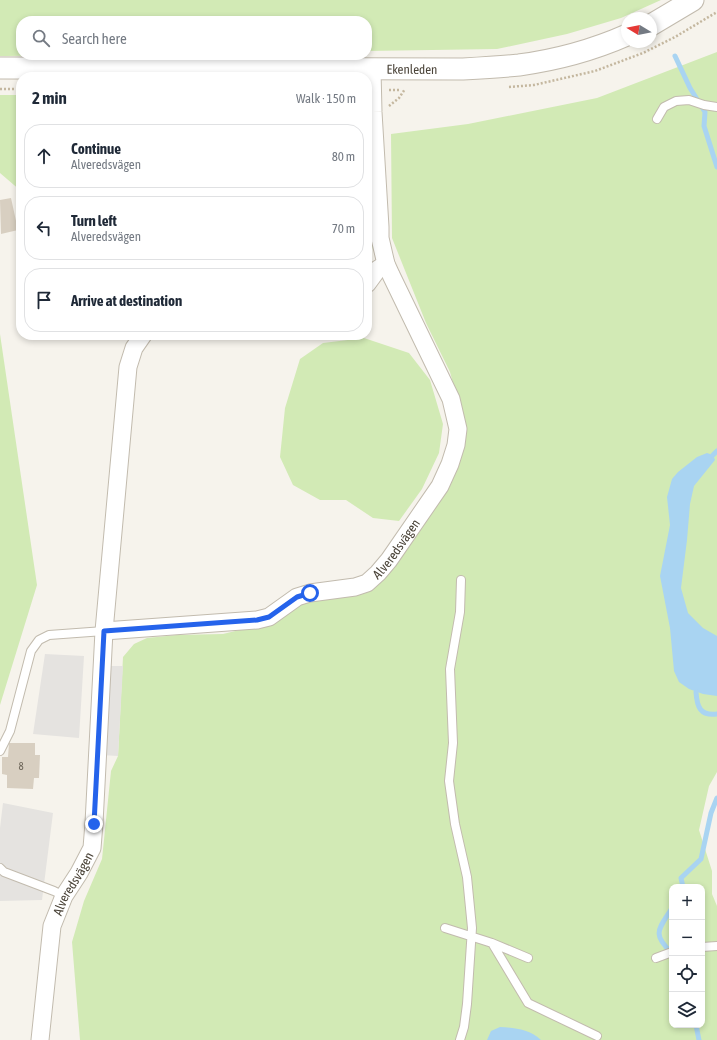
<!DOCTYPE html>
<html lang="en">
<head>
<meta charset="utf-8">
<style>
  body { margin:0; font-family:"Asap Condensed",sans-serif; background:#f6f6f7; color:#1f2937 }
  .controls { position:absolute; right:12px; bottom:12px; display:grid; overflow:hidden; border-radius:8px; box-shadow:0 2px 6px #0003 }
  .controls button { width:36px; height:36px; display:grid; place-items:center; padding:0; border:0; border-bottom:1px solid #e0e1e3; background:#fff; color:#1f2937; font:20px sans-serif }
  .compass { position:absolute; left:621px; top:12px; width:36px; height:36px; border-radius:50%; background:#fff; box-shadow:0 2px 6px #0003; rotate:280deg }
  .stop { position:absolute; width:12px; height:12px; margin:-9px; border:3px solid #2563eb; border-radius:50%; background:#fff }
  .stop.end { background:#2563eb; border-color:#fff; box-shadow:0 1px 4px #0008 }
  .list { margin:0; padding:0; list-style:none }
  h2 { display:flex; justify-content:space-between; align-items:center; height:52px; margin:0; padding:0 16px; font-size:17px }
  h2 small { font-size:13px; font-weight:400; color:#747a83 }
  .list li { display:grid; grid-template-columns:26px 1fr auto; gap:12px; align-items:center; box-sizing:border-box; height:64px; margin:0 8px 8px; padding:0 8px; border:1px solid #e0e1e3; border-radius:16px }
  .list b { display:block; font-size:15px; white-space:nowrap }
  .list p { margin:0; font-size:13px; white-space:nowrap; color:#747a83 }
  .list em { font-size:13px; font-style:normal; color:#747a83 }
  .icon { flex:none; width:22px; height:22px; fill:none; stroke:currentColor; stroke-width:2; stroke-linecap:round; stroke-linejoin:round }
  .map { position:relative; flex:none; width:717px; height:1040px; overflow:hidden }
  .search { position:absolute; background:#fff; box-shadow:0 2px 6px #0003; left:16px; top:16px; width:356px; height:44px; display:flex; align-items:center; gap:10px; box-sizing:border-box; padding:0 14px; border-radius:16px; color:#747a83; font-size:15px }
  .panel { position:absolute; background:#fff; box-shadow:0 2px 6px #0003; left:16px; top:72px; width:356px; height:268px; border-radius:16px }
  .map>svg:first-child { display:block }
</style>
</head>
<body>
<div class="map">
<svg width="717" height="1040" viewBox="0 0 717 1040">
  <rect width="100%" height="100%" fill="#f6f3ec"/>
  <path fill="#d2eab5" fill-rule="evenodd" d="M0 0H661L621 18 567 34 497 49 367 51V21H21V55H100L6 56H0Z
    M717 52V772L709 786 699 830 712 871V894L717 906V1040H80L72 942 84 901 102 859 111 771 118 756 123 657 134 644 147 638 177 635 223 634 269 623 304 599 354 594 434 505 459 405 450 372 426 323 392 238 391 134 468 124 597 98ZM672 887H702V1025H672Z
    M0 95H21V191L0 173Z
    M367 163 374 238 371 256 367 267Z
    M0 334 37 585 0 705Z
    M364 338 409 353 430 380 443 424 439 453 422 489 399 521 373 518 346 500H320L293 485 280 457 285 408 300 359 323 343Z"/>
  <path fill="#e5e3e0" d="M45 654 84 656 79 738 33 734Z
    M106 666H123L118 756 101 755Z
    M3 803 53 813 42 900 0 901V828Z"/>
  <path fill="#a9d4f2" d="M707 453 713 455 715 460 694 486 690 504 687 540 681 588 688 613 703 628 717 636V696L703 694 689 689 679 682 674 671 670 628 660 576 670 525 667 497 672 479 678 472 697 457Z
    M500 1027C515 1028 529 1029 541 1040H487L491 1031Z"/>
  <g fill="none" stroke-linecap="round" stroke-linejoin="round">
    <path stroke="#a9d4f2" stroke-width="5" d="M675 56 690 88 705 112 704 126 717 167
      M713 455 717 451
      M696 692C697 707 700 716 717 714
      M683 887 681 878 701 859 711 813 717 798
      M672 908C659 929 651 934 672 953
      M696 1025 699 1040"/>
  </g>
  <path fill="#d8cfc1" d="M11 198 18 230 1 234 0 200Z
    M9 743H35V755H40L39 778H34L33 789 7 788V775L2 774V757H8Z"/>
  <g fill="none" stroke-linecap="round" stroke-linejoin="round">
    <defs>
      <path id="service" d="M657 119 664 107 676 101 689 100 704 105 717 107
        M0 751 10 731 31 651 39 640 49 635 104 631
        M0 868 4 872 54 891 64 896
        M445 928 492 943 528 1003 597 1036
        M492 943 528 958
        M702 947 717 946
        M656 958 672 952
        M460 1040 464 1027 467 1004 472 928 467 877 455 824 449 781 453 743 450 669 460 612 461 580"/>
      <g id="minor">
        <path d="M367 284 378 269 386 264"/>
        <path id="s1" d="M104 631 257 620 269 617 297 597 310 593 355 587 367 583 378 573 389 560 440 486 450 464 456 445 458 429 451 399 391 275 386 264 380 238V227L373 112 372 70"/>
        <path id="s2" d="M40 1040 52 926 64 896 79 873 92 848 94 823 104 631 128 367 134 348 143 335"/>
      </g>
      <g id="tertiary">
        <path d="M651 25 693 0"/>
        <path id="s3" d="M0 68 463 69C482 68 501 67 519 65 556 60 593 50 627 35"/>
      </g>
    </defs>
    <use href="#service" stroke="#c2bbae" stroke-width="10"/>
    <use href="#minor" stroke="#c2bbae" stroke-width="19"/>
    <use href="#tertiary" stroke="#c2bbae" stroke-width="23"/>
    <path stroke="#c4b79f" stroke-width="2.5" stroke-dasharray="2 2" stroke-linecap="butt" d="M509 87 534 85 595 71 643 53 675 37 717 12
      M0 89H21
      M389 90H400
      M389 106 399 98 405 89"/>
    <use href="#service" stroke="#fff" stroke-width="8"/>
    <use href="#minor" stroke="#fff" stroke-width="17"/>
    <use href="#tertiary" stroke="#fff" stroke-width="21"/>
  </g>
  <g fill="none" stroke-linecap="round" stroke-linejoin="round">
    <path stroke="#2563eb" stroke-width="5" d="M94 824 104 631 257 620 269 617 297 597 310 593"/>
  </g>
  <g text-anchor="middle" stroke-width="3.5" stroke-linejoin="round" paint-order="stroke">
    <g font-size="11" fill="#6e675b">
      <text x="21" y="770">8</text>
    </g>
    <g font-size="13" fill="#4b4439" stroke="#fff">
      <text dy="5" stroke="none"><textPath href="#s3" startOffset="412">Ekenleden</textPath></text>
      <text dy="5" stroke="none"><textPath href="#s1" startOffset="317">Alveredsvägen</textPath></text>
      <text dy="5" stroke="none"><textPath href="#s2" startOffset="162">Alveredsvägen</textPath></text>
    </g>
  </g>
</svg>
<div class="controls">
<button>+</button>
<button>−</button>
<button><svg class="icon" aria-label="locate" viewBox="0 0 24 24"><circle cx="12" cy="12" r="6"/><path d="M12 2v4M12 18v4M2 12h4M18 12h4"/></svg></button>
<button><svg class="icon" aria-label="layers" viewBox="0 0 24 24"><path d="M12 4l9 5-9 5-9-5zM3 14l9 5 9-5"/></svg></button>
</div>
<svg class="compass" viewBox="-18 -18 36 36"><path d="M0-13l5 13h-10z" fill="#e53935"/><path d="M0 13l5-13h-10z" fill="#747a83"/></svg>
<div class="stop" style="left:310px;top:593px"></div>
<div class="stop end" style="left:94px;top:824px"></div>
<div class="search"><svg class="icon" aria-label="search" viewBox="0 0 24 24"><circle cx="10" cy="10" r="6"/><path d="M15 15l6 6"/></svg>Search here</div>
<section class="panel">
<h2>2 min<small>Walk · 150 m</small></h2>
<ul class="list">
<li><svg class="icon" aria-label="ahead" viewBox="0 0 24 24"><path d="M12 20V5M6 11l6-6 6 6"/></svg><div><b>Continue</b><p>Alveredsvägen</p></div><em>80 m</em></li>
<li><svg class="icon" aria-label="left" viewBox="0 0 24 24"><path d="M17 20v-9H6M10 6l-5 5 5 5"/></svg><div><b>Turn left</b><p>Alveredsvägen</p></div><em>70 m</em></li>
<li><svg class="icon" aria-label="arrive" viewBox="0 0 24 24"><path d="M6 21V4h12l-3 4 3 4H6"/></svg><div><b>Arrive at destination</b></div></li>
</ul>
</section>
</div>
</body>
</html>
